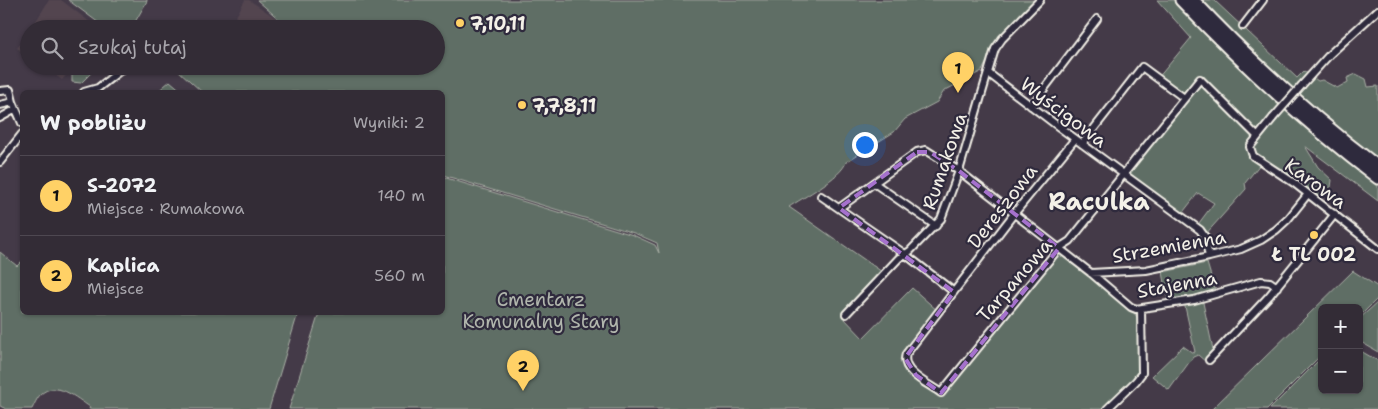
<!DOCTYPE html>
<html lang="pl">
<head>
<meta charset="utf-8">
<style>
  body { margin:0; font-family:"Shantell Sans",sans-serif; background:#3e3842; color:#f1f3f6 }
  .controls { position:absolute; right:15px; bottom:15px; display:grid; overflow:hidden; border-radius:8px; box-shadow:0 1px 4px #0004 }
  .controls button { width:45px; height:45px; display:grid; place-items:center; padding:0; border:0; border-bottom:1px solid #4e4851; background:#332c36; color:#f1f3f6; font:25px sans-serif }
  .you { position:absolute; left:864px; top:144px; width:18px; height:18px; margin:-12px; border:4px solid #fff; border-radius:50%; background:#1a73e8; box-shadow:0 0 0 8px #1a73e833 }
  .badge { display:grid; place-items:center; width:32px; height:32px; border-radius:50%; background:#ffd166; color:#111; font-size:16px; font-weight:700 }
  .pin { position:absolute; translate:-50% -41px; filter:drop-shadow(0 1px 2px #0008) }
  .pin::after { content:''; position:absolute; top:26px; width:18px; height:15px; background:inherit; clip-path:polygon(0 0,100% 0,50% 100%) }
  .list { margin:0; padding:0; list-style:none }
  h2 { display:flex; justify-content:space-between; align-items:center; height:65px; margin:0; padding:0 20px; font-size:21px }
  h2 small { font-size:16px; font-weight:400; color:#a9a7ad }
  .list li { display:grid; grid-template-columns:32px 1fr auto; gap:15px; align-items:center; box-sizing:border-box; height:80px; padding:0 20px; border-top:1px solid #4e4851 }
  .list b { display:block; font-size:19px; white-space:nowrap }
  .list p { margin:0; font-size:16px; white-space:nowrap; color:#a9a7ad }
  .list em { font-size:16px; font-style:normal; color:#a9a7ad }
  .icon { flex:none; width:28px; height:28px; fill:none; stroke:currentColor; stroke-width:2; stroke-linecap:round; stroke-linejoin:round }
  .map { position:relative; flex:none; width:1378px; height:409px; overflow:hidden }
  .search { position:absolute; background:#332c36; box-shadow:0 1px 4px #0004; left:20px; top:20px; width:425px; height:55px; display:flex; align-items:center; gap:12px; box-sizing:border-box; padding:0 18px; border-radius:28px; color:#a9a7ad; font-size:19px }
  .panel { position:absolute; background:#332c36; box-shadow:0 1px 4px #0004; left:20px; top:90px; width:425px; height:225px; border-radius:8px }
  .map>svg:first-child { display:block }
</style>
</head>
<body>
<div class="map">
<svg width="1378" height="409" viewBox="0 0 1378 409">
  <rect width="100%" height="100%" fill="#443a48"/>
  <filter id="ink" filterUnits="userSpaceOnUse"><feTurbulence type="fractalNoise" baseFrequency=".02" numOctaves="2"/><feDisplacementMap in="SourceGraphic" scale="10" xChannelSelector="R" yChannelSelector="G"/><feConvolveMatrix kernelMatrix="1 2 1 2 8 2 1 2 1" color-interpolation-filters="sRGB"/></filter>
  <g filter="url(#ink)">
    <path fill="#534550" d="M49 0H61L99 29H31Z
      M245 0H249L279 20 274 29H229Z
      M29 32V56L17 48Z
      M43 66H74L62 80Z"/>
    <path fill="#5f6e65" stroke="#aab0a6" d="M68 0H147V1L131 29H107Z
      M257 0H1037L1005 31 997 42 982 71 944 91 937 102 905 119 894 132 846 162C842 177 802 198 789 207L885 274 843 317 863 338 912 288 939 312 900 359 902 364 941 392 1060 250 1070 263 1081 268 1112 293 1125 306 1133 311 1143 327 1146 338 1145 350 1143 368 1139 381 1108 409H289L319 313 442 312 443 177 633 235 655 245 659 253 657 243 634 233 443 175 442 92H202L179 71 184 66H436V29H290Z
      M1157 0H1214L1297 78 1304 71 1318 81 1322 80 1337 88 1348 82 1347 78 1356 74 1366 79 1368 87 1378 86V201L1305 146 1318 167 1332 180 1331 187 1317 201 1261 163 1245 183 1246 189 1204 236 1196 227 1214 203 1198 193 1180 216 1122 176 1183 98 1158 78 1191 38Z
      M81 66H90L93 71 81 83 72 82V75Z
      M170 81 183 92H157Z
      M0 252 17 266 22 261V312L298 313 269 409H89L90 407C76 398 56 379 40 395 37 398 34 405 32 409H6L0 406Z
      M1207 263 1216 293 1202 298 1214 354 1207 363 1198 355 1193 357 1169 390 1152 376 1183 346 1193 353 1195 352 1184 302 1169 305 1163 272Z
      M1353 271 1378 287V298L1359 317V308H1322V354L1267 409H1212Z
      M1378 302V352L1359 341V319Z
      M1359 350 1378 361V409H1270L1322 357V390H1359Z"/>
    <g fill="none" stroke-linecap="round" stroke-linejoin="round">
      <defs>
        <path id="street" d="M1243 26 1263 0
          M988 73 1055 124 1200 230 1205 237 1209 257
          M1302 85 1330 54 1378 10
          M0 91 10 90 13 102 22 123
          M84 92 98 88 126 66
          M0 105 13 102
          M1031 106 1097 19
          M0 118 16 109
          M1273 118 1252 144 1250 147 1253 156 1294 183 1378 249
          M1075 139 1013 215 906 354C900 372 929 384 941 393L1059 248 1070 241 1200 79 1257 136
          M1082 144 1142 67 1184 98
          M0 162 22 134
          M874 183 936 226
          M821 196 905 254 954 292
          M839 208 917 152 926 150 959 171 1091 273 1131 307 1136 309 1194 300 1261 281 1270 282 1277 287
          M1091 273 1146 270 1209 257 1241 249 1261 240 1276 230 1288 219 1308 194
          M846 314 899 258 910 251 941 219 959 171 995 49 1002 39 1040 0
          M1209 360 1269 296 1335 214
          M1107 409 1136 381 1142 373 1141 309"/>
        <path id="highway" d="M1181 0C1242 64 1307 124 1378 178
          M1193 0C1250 60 1312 117 1378 167"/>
      </defs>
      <use href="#street" stroke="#f4f1e8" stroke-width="10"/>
      <use href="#highway" stroke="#f4f1e8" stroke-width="15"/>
      <use href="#street" stroke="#2f2a3d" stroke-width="6"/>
      <use href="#highway" stroke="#2f2a3d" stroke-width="11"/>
      <defs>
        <path id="street-bridge" d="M1273 118 1302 85"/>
      </defs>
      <use href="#street-bridge" stroke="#f4f1e8" stroke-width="10" stroke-linecap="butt"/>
      <use href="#street-bridge" stroke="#2f2a3d" stroke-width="6"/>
    </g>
  </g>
  <path fill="none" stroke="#a571cd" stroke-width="4" stroke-dasharray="10 6" stroke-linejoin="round" d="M917 152H930L959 171 1059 248 941 393 916 375 905 358 954 292 839 208Z"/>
  <g fill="#ffd166" stroke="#2f2a3d" stroke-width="2">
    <circle cx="460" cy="23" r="5"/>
    <circle cx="522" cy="105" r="5"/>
    <circle cx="1314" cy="235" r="5"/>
  </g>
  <g text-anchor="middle" stroke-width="4.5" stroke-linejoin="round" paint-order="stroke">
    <g font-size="19" font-weight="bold" fill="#f4f1e8" stroke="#2f2a3d" text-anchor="start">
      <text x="470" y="30">7,10,11</text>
      <text x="532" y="112">7,7,8,11</text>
      <text x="1314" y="261" text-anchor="middle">Ł TL 002</text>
    </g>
    <g font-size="19" fill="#f4f1e8" stroke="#2f2a3d">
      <text transform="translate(1064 112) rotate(37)" y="7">Wyścigowa</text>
      <text transform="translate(944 161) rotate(-71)" y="7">Rumakowa</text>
      <text transform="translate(1316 183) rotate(36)" y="7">Karowa</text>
      <text transform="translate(1002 206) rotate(-52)" y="7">Dereszowa</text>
      <text transform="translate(1169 246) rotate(-10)" y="7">Strzemienna</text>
      <text transform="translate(1014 280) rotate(-49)" y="7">Tarpanowa</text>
      <text transform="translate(1177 284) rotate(-10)" y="7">Stajenna</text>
    </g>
    <g font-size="19" fill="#b1b6ad" stroke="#2f2a3d">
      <text x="541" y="306">Cmentarz<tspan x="541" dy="22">Komunalny Stary</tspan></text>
    </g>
    <g font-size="24" font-weight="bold" fill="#f4f1e8" stroke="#2f2a3d">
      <text x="1099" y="210">Raculka</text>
    </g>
  </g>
</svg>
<div class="controls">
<button>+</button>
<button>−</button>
</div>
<div class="you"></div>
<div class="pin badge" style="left:958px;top:93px">1</div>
<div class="pin badge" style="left:523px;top:391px">2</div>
<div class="search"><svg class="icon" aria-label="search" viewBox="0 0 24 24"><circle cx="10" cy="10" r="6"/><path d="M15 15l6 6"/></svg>Szukaj tutaj</div>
<section class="panel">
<h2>W pobliżu<small>Wyniki: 2</small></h2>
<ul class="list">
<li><span class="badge">1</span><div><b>S-2072</b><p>Miejsce · Rumakowa</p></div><em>140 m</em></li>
<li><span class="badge">2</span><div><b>Kaplica</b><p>Miejsce</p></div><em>560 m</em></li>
</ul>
</section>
</div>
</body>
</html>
